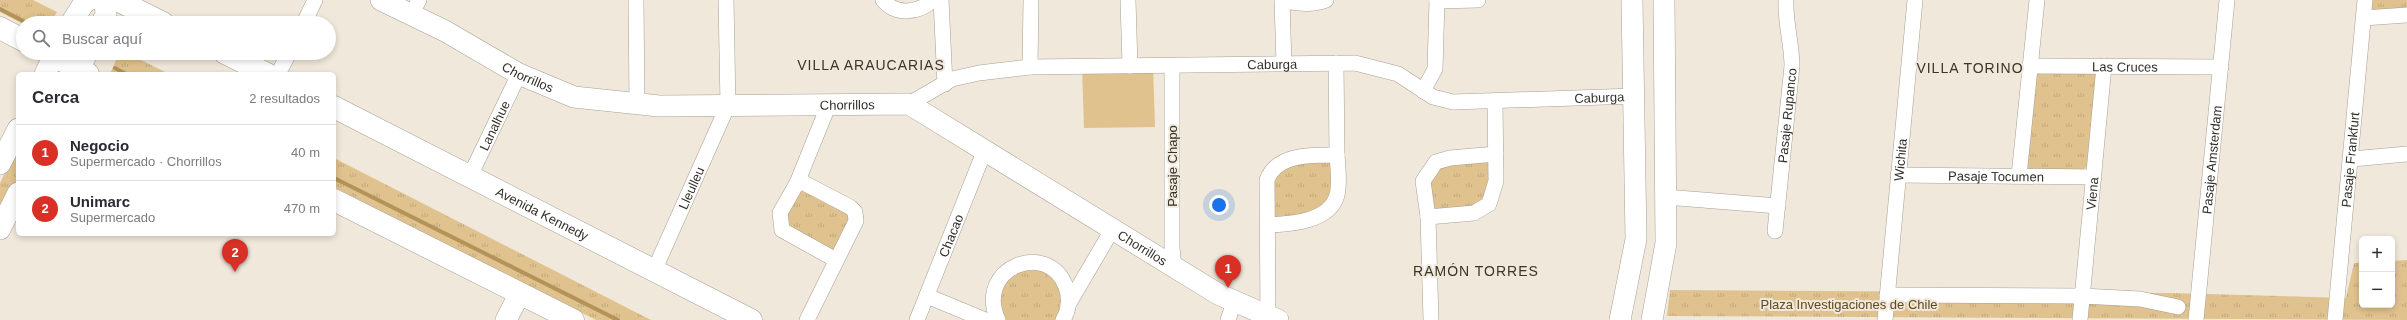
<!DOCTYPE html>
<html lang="es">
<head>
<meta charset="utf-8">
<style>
  body { margin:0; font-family:Arial,sans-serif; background:#f7f7f7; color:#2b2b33 }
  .controls { position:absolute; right:12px; bottom:12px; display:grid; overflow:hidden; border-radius:6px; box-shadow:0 2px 6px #0003 }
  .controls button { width:36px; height:36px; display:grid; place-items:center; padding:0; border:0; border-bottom:1px solid #e1e1e2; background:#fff; color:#2b2b33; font:20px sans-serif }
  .you { position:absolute; left:1219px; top:205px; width:14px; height:14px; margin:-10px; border:3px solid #fff; border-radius:50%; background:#1a73e8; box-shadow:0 0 0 6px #1a73e833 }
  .badge { display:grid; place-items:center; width:26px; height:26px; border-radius:50%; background:#d93025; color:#fff; font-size:13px; font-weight:700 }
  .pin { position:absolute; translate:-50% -33px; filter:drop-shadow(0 1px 2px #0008) }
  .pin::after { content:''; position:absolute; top:21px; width:14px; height:12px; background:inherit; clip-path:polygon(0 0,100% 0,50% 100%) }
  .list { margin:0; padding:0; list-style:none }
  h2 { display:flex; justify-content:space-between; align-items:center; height:52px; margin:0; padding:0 16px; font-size:17px }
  h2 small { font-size:13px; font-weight:400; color:#7c7c81 }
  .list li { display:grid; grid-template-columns:26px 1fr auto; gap:12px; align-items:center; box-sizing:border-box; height:56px; padding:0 16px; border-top:1px solid #e1e1e2 }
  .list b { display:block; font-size:15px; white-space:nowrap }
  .list p { margin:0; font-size:13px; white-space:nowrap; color:#7c7c81 }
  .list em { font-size:13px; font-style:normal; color:#7c7c81 }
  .icon { flex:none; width:22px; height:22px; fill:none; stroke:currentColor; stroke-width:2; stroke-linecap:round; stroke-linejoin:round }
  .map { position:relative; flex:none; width:2407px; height:320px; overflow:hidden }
  .search { position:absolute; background:#fff; box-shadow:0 2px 6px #0003; left:16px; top:16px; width:320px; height:44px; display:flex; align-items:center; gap:10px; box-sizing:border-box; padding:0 14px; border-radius:22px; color:#7c7c81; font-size:15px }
  .panel { position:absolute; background:#fff; box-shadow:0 2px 6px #0003; left:16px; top:72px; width:320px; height:164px; border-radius:6px }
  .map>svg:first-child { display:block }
</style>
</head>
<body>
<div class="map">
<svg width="2407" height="320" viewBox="0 0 2407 320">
  <defs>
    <pattern id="grass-tufts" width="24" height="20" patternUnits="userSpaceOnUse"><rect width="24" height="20" fill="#e0c28e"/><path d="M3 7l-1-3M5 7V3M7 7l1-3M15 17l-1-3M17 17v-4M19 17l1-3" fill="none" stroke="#c1a77b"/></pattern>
  </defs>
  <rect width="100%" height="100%" fill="#f0e8da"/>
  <path fill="url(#grass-tufts)" d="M0 0H33L57 12 51 23 23 24 0 12Z
    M2372 0H2407V12L2372 17Z
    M119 53H127L169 74H110Z
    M2048 70H2090L2096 74 2090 164 2084 169 2030 170 2026 164 2035 75Z
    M18 147V181L0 217V183Z
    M334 158 651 320H596L334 187Z
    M1489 159C1489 177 1489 190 1478 205L1430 211C1429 194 1428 180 1439 166Z
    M1332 160C1334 215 1320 210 1273 220L1274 175 1288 164Z
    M799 187 852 214 835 255 785 227 783 214Z
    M2407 260V320L1667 316 1670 290 2171 293 2346 298 2354 263H2362V305H2392V261Z
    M1039 270C1064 282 1065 296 1056 320H1005L998 294 1002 285 1018 271Z"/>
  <path fill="#e0c28e" d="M1153 66 1155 127 1084 128 1082 67Z"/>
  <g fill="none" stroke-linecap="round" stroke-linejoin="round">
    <path stroke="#b49358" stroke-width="4" d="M0 9 27 23
      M115 68 126 74
      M334 178 618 320"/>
    <defs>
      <g id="street">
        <path d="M636 0 637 105"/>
        <path d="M883 0C896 16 919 13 933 0"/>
        <path d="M941 0 945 84"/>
        <path d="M1128 0 1130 66"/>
        <path d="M1437 1 1478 0"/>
        <path d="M411 15 419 0"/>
        <path d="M2364 18 2407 15"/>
        <path d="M304 23 315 0"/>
        <path d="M1336 63 1337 155"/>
        <path d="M1284 64 1282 1C1297 3 1311 6 1326 0"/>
        <path d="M1172 66V248L1174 267"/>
        <path id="s1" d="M2030 66 2221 67"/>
        <path d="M1030 67 1031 0"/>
        <path d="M278 74 289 53"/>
        <path d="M1423 91 1435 69 1437 0"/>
        <path id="s2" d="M909 104 952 79 979 73 1030 67 1355 63 1398 74 1433 97 1453 102 1634 96"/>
        <path d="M2352 159 2407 154"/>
        <path id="s3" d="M1898 175 2094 177"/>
        <path id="s4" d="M470 176 519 74"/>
        <path d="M2019 176 2037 0"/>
        <path d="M797 183 780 213 782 230 836 260"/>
        <path d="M1665 197 1778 206"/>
        <path d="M1428 217 1423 181 1436 162 1450 158 1496 154"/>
        <path d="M1268 225C1290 224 1330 222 1337 195 1340 183 1338 168 1337 155 1313 155 1277 153 1267 180L1268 317"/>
        <path id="s5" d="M1775 231 1792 66C1792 44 1785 23 1786 0"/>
        <path id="s6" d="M654 271 728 105 726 0"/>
        <path d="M1887 295 2082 296 2140 299 2178 307"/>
        <path d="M927 296 985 320"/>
        <path d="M1068 305 1112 230"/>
        <path d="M807 320 856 221 855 212 850 207 804 183H797L829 104"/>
        <path id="s7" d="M917 320 984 152"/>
        <path d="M998 320C974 267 1049 239 1066 287 1070 298 1069 310 1063 320"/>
        <path d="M1228 320 1234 302"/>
        <path d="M1431 320 1428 217 1474 213 1489 204 1496 181 1495 101"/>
        <path id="s8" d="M1885 320 1915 0"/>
        <path id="s9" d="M2080 320 2104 66"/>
        <path id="s10" d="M2196 320 2227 0"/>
        <path id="s11" d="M2335 320 2365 0"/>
      </g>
      <g id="secondary">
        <path id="s12" d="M381 0 445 31 519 74 574 97 659 106 909 104 1218 294 1278 320"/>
        <path d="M71 23 84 3 89 0"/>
        <path d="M102 23 106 14 105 0"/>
        <path d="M45 74 55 53"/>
        <path d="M77 74 87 53"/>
        <path d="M0 164 18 129"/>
        <path d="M0 229 18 193"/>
        <path d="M506 320 520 293"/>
        <path d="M1620 320 1636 239 1632 0"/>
        <path d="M1652 320 1666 243 1664 0"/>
      </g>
      <g id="primary">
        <path d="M117 0 163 23"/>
        <path d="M0 28 23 40"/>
        <path d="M48 53 88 74"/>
        <path d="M225 53 267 74"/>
        <path id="s13" d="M334 107 751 320"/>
        <path d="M334 200 573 320"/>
      </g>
    </defs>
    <use href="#street" stroke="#a7a093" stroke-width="16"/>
    <use href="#secondary" stroke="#a7a093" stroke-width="22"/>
    <use href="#primary" stroke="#a7a093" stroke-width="23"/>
    <use href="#street" stroke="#fff" stroke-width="15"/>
    <use href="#secondary" stroke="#fff" stroke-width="21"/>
    <use href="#primary" stroke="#fff" stroke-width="22"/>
  </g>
  <g text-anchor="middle" stroke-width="4" stroke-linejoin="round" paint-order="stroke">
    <g font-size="13" fill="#33302a" stroke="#f0e8da">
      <text dy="5" stroke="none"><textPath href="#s2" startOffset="371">Caburga</textPath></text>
      <text dy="5" stroke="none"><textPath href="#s1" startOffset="95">Las Cruces</textPath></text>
      <text dy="5" stroke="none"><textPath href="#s12" startOffset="166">Chorrillos</textPath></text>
      <text dy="5" stroke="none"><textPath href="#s2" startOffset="707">Caburga</textPath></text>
      <text dy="5" stroke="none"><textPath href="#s12" startOffset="490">Chorrillos</textPath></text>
      <text dy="5" stroke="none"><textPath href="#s5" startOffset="116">Pasaje Rupanco</textPath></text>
      <text dy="5" stroke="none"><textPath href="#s4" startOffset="56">Lanalhue</textPath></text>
      <text dy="5" stroke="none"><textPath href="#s8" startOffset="161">Wichita</textPath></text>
      <text dy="5" stroke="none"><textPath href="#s10" startOffset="161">Pasaje Amsterdam</textPath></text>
      <text dy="5" stroke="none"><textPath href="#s11" startOffset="161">Pasaje Frankfurt</textPath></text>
      <text transform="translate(1172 166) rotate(-90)" y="5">Pasaje Chapo</text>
      <text dy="5" stroke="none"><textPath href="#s3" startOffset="98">Pasaje Tocumen</textPath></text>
      <text dy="5" stroke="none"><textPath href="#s6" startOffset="91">Lleulleu</textPath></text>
      <text dy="5" stroke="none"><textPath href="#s9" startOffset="127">Viena</textPath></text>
      <text dy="5" stroke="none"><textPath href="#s13" startOffset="234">Avenida Kennedy</textPath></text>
      <text dy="5" stroke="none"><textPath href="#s7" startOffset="91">Chacao</textPath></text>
      <text dy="5" stroke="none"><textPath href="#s12" startOffset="826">Chorrillos</textPath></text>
    </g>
    <g font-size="13" fill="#61491b" stroke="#f0e8da">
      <text x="1849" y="309">Plaza Investigaciones de Chile</text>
    </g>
    <g font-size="14" letter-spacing="1" fill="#3a3429" stroke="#f0e8da">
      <text x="871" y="70">VILLA ARAUCARIAS</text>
      <text x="1970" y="73">VILLA TORINO</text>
      <text x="1476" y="276">RAMÓN TORRES</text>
    </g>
  </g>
</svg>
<div class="controls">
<button>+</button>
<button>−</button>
</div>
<div class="you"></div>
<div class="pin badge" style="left:1228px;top:288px">1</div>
<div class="pin badge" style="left:235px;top:272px">2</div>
<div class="search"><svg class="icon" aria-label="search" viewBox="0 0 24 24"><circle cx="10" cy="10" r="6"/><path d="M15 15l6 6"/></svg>Buscar aquí</div>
<section class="panel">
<h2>Cerca<small>2 resultados</small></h2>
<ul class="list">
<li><span class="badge">1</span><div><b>Negocio</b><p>Supermercado · Chorrillos</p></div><em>40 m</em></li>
<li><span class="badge">2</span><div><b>Unimarc</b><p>Supermercado</p></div><em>470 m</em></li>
</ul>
</section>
</div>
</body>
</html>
